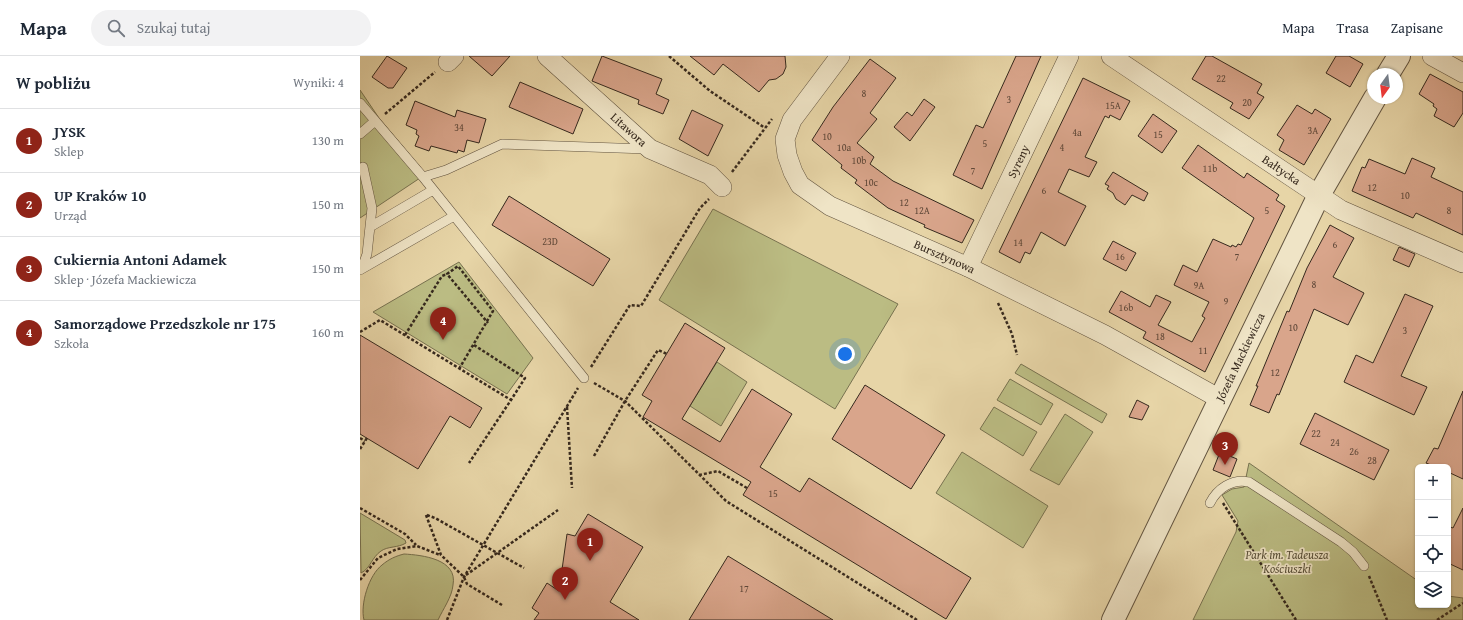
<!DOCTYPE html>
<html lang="pl">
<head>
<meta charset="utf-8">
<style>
  body { margin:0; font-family:"Gentium Book Plus",serif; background:#f2f2f3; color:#1f2937 }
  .controls { position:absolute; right:12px; bottom:12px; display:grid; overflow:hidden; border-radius:6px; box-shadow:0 1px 3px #0004 }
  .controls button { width:36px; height:36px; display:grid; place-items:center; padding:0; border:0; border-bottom:1px solid #e0e1e3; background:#fff; color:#1f2937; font:20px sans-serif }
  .compass { position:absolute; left:1007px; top:12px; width:36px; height:36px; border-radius:50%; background:#fff; box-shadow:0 1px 3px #0004; rotate:194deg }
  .you { position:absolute; left:485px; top:298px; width:14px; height:14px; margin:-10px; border:3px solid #fff; border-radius:50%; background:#1a73e8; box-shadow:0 0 0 6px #1a73e833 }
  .badge { display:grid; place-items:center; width:26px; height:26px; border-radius:50%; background:#8f2418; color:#fff; font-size:13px; font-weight:700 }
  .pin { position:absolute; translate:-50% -33px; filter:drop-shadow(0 1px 2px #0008) }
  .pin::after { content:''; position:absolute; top:21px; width:14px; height:12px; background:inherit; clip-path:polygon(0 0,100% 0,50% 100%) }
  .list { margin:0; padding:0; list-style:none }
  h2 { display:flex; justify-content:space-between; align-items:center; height:52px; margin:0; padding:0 16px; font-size:17px }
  h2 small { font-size:13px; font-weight:400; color:#747a83 }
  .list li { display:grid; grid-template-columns:26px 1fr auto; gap:12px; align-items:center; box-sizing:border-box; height:64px; padding:0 16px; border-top:1px solid #e0e1e3 }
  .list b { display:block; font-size:15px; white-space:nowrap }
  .list p { margin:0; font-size:13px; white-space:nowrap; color:#747a83 }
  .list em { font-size:13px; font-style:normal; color:#747a83 }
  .icon { flex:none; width:22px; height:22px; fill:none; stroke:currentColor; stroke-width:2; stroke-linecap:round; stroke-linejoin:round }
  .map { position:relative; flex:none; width:1103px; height:564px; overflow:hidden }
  header { display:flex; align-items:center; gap:24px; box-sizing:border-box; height:56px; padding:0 20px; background:#fff; border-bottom:1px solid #e0e1e3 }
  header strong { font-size:19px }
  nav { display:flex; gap:22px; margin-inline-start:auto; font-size:14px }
  .search { width:280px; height:36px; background:#f2f2f3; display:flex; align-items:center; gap:10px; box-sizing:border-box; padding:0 14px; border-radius:22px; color:#747a83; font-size:15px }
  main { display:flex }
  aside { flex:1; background:#fff }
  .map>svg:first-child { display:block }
</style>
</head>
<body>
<header>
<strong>Mapa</strong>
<div class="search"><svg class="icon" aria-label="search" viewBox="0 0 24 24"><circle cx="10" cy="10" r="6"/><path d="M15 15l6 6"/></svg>Szukaj tutaj</div>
<nav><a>Mapa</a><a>Trasa</a><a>Zapisane</a></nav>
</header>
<main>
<aside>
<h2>W pobliżu<small>Wyniki: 4</small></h2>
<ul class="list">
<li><span class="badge">1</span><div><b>JYSK</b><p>Sklep</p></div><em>130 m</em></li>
<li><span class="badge">2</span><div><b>UP Kraków 10</b><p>Urząd</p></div><em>150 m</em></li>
<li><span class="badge">3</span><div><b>Cukiernia Antoni Adamek</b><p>Sklep · Józefa Mackiewicza</p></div><em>150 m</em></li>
<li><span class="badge">4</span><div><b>Samorządowe Przedszkole nr 175</b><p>Szkoła</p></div><em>160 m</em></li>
</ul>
</aside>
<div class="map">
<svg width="1103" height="564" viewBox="0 0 1103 564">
  <rect width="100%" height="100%" fill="#e7d5a7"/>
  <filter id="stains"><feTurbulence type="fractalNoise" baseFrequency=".005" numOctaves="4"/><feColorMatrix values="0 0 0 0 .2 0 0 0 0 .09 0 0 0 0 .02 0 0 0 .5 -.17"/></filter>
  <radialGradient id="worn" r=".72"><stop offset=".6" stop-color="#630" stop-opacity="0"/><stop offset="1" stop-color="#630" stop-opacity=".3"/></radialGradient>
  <path fill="#bbbc83" stroke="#787250" d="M0 34 19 62 66 118 0 162Z
    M353 153 538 248 475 353 299 244Z
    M99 206 173 302 147 338 13 256Z
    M357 306 387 326 361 370 330 350Z
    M661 308 747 358 742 367 655 317Z
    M650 323 693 348 681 369 637 344Z
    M634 351 677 376 663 400 620 373Z
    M705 358 733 376 699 429 670 414Z
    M602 396 688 450 663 492 576 437Z
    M889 407 1058 525V549H1088V540L1103 542V564H833L876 476 878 465 862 439 872 433 884 431Z
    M0 457 45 484 46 487C38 492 28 490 21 495 12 501 10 513 1 517Z
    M44 498C62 499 98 503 93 529 92 541 83 553 78 564H4C0 548 9 519 22 509 29 503 36 500 44 498Z"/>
  <path fill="#d9a58b" stroke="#36291e" d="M27 0 47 12 33 32H28L12 21Z
    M109 0H150L132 20Z
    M242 0 302 23 296 38 309 44 303 58 278 48 279 44 232 25Z
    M330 0H425L426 11 423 18 416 23 409 24 399 36 363 8 354 19Z
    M656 0H681L622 133 593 119 616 69 623 72Z
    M846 0H852L902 28 897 37 904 41 889 63 870 52 873 47 832 23Z
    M976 0H989L1003 8 990 31 966 17Z
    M510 3 536 22 510 57 517 63 497 87 514 101 510 108 533 125 614 164 602 187 564 171 565 169 528 152 495 127 497 124 481 112 482 109 452 84 473 51Z
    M1070 18 1103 36V57L1094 71 1074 60 1077 53 1073 50 1074 48 1059 38Z
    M723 22 770 45 760 64 750 59 749 62 745 60 725 101 737 106 729 121 709 113 698 136 726 150 705 190 681 176 670 198 665 196 660 207 639 196Z
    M160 26 223 53 213 78 149 51Z
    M564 43 575 51 550 85 534 71 547 56 552 60Z
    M55 45 95 61 97 54 126 63 119 87 107 84 104 96 98 94 97 97 71 90 69 95 55 90 59 80 56 78 57 74 46 69Z
    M937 49 952 58 955 53 971 63 944 109 919 94 924 84 917 79Z
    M332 54 363 69 348 100 319 83Z
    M793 58 817 75 802 97 778 80Z
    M838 89 884 122 887 117 919 139 916 144 925 150 845 316 783 282 786 276 749 256 761 235 790 251 796 239 811 246 798 269 832 286 845 262 842 260 849 246 814 229 823 209 837 216 853 183 871 191 872 189 876 191 878 188 881 189 894 162 822 112Z
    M1052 102 1075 112 1071 121 1103 136V179L1056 157 1053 162 992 135 1002 111 1005 112 1009 103 1045 118Z
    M753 116 788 137 784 145 772 139 765 149 756 143 753 137 747 133 749 130 745 128Z
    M149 140 250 203 233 230 132 169Z
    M970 169 994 182 973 221 1004 237 988 269 954 253 919 339 917 338 909 357 890 349 898 330H896L927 255 929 256 947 212Z
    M753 185 776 197 766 215 743 203Z
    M1039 191 1055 198 1049 211 1033 204Z
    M1045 238 1073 250 1041 320 1067 331 1054 359 984 326 996 299 1013 307Z
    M325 267 365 292 322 363 360 386 392 333 432 358 400 411 440 436 449 422 611 522 586 563 383 439 391 426 283 361 292 345 282 339Z
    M0 279 122 352 110 372 90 360 58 413 0 378Z
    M505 329 585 379 551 433 472 383Z
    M1103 335V423L1088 416V411H1076L1066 407 1074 392 1078 393Z
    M777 344 789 350 782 364 769 361Z
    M955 357 1029 394 1014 424 940 388Z
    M860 396 877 403 870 421 853 414Z
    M1103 452V514L1088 507V470L1093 472Z
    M228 458 283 491 250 546 279 564H174L179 557 172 552 187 527 199 535 207 478 215 480Z
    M368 500 473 564H329Z"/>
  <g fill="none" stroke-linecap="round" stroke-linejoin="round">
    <defs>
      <path id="service" d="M0 47 63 121 224 322
        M0 78 15 65
        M63 121 86 114 142 88 287 93
        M10 171 73 134
        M2 212 7 198 12 152 3 111
        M0 214 94 160
        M850 447C857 433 872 422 889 426L981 486 993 496 1004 510"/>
      <g id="minor">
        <path id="s1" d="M187 0 290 93 350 119 362 131"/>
        <path id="s2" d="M480 0 432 64 425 83 427 99 433 116 440 129 470 150 608 211 745 279 860 343"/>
        <path id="s3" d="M751 0 981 154 1103 207"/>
        <path d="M1072 0 1103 17"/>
        <path d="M88 6 94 0"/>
        <path id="s4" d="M608 211 709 0"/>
      </g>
      <g id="tertiary">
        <path d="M1028 18 1039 0"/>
        <path id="s5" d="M753 564 959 139 1015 42"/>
      </g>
    </defs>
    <use href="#service" stroke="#625440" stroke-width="10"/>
    <use href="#minor" stroke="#625440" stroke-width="20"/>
    <use href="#tertiary" stroke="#625440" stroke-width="24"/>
    <path stroke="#36291e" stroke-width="2.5" stroke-dasharray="3 2" stroke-linecap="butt" d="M309 0 350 35 405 72
      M25 58 75 16
      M372 116 412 63
      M638 247 652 278 657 299
      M0 276 20 264 151 344 109 407
      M45 279 82 220 87 218
      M114 289 165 322 151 344
      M231 311 270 249 281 250 340 152 349 143
      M99 313 133 255 98 210 87 218 128 267
      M234 327 265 345 366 445 557 564
      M207 351 212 432
      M0 382 5 385
      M0 393 7 382
      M234 400 265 345 298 294 307 298
      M339 419 358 415 387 432
      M863 447 936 564
      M0 452 45 478 56 489
      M66 459 81 499 104 521 107 528 142 549
      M67 459 75 462 164 512
      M106 519 198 454
      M1009 520 1027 564
      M0 524 18 502 37 493 57 490 80 499
      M87 564 104 521 218 332
      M1077 564 1103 547"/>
    <use href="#service" stroke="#efe4c6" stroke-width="9"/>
    <use href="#minor" stroke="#efe4c6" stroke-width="19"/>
    <use href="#tertiary" stroke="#efe4c6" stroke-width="22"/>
  </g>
  <g text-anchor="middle" stroke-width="3.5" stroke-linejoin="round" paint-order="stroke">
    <g font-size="10" fill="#5f4839">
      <text x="861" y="26">22</text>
      <text x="504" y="41">8</text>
      <text x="649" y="47">3</text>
      <text x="887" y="50">20</text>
      <text x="753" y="53">15A</text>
      <text x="99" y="75">34</text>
      <text x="953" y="78">3A</text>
      <text x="717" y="80">4a</text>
      <text x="798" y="82">15</text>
      <text x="467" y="84">10</text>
      <text x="625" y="91">5</text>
      <text x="484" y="95">10a</text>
      <text x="702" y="95">4</text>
      <text x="499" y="108">10b</text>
      <text x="850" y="116">11b</text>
      <text x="613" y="118">7</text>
      <text x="511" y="130">10c</text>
      <text x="1012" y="135">12</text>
      <text x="684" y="138">6</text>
      <text x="1045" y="143">10</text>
      <text x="544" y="150">12</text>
      <text x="562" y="158">12A</text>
      <text x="907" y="158">5</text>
      <text x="1089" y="158">8</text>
      <text x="190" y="189">23D</text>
      <text x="658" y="190">14</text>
      <text x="975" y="192">6</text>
      <text x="760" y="204">16</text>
      <text x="877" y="204">7</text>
      <text x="954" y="232">8</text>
      <text x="839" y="233">9A</text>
      <text x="866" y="249">9</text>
      <text x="766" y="255">16b</text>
      <text x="933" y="275">10</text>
      <text x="1045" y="278">3</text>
      <text x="800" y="284">18</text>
      <text x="843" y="298">11</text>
      <text x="915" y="320">12</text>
      <text x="956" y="381">22</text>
      <text x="975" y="390">24</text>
      <text x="994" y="399">26</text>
      <text x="1012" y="408">28</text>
      <text x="413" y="441">15</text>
      <text x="384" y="536">17</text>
    </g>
    <g font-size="12" fill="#36291e" stroke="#efe4c6">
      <text dy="4" stroke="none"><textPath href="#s1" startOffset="110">Litawora</textPath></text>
      <text dy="4" stroke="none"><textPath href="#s4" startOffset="117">Syreny</textPath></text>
      <text dy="4" stroke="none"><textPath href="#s3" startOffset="205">Bałtycka</textPath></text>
      <text dy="4" stroke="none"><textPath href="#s2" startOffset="311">Bursztynowa</textPath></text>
      <text dy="4" stroke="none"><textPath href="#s5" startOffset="292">Józefa Mackiewicza</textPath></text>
    </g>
    <g font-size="12" font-style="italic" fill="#574e37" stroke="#efe4c6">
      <text x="927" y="503">Park im. Tadeusza<tspan x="927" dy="14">Kościuszki</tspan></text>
    </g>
  </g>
  <rect width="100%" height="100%" filter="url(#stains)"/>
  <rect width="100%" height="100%" fill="url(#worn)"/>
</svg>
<div class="controls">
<button>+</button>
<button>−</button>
<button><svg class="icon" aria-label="locate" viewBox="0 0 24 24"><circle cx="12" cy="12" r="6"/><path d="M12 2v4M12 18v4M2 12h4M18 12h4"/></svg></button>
<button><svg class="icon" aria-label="layers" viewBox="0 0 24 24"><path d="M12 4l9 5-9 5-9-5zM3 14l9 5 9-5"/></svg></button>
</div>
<svg class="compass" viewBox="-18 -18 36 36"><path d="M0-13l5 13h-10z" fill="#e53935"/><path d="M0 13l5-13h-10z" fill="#747a83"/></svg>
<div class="you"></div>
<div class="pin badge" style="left:230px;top:505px">1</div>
<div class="pin badge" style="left:205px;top:544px">2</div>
<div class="pin badge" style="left:865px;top:409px">3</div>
<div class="pin badge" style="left:83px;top:284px">4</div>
</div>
</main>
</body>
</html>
